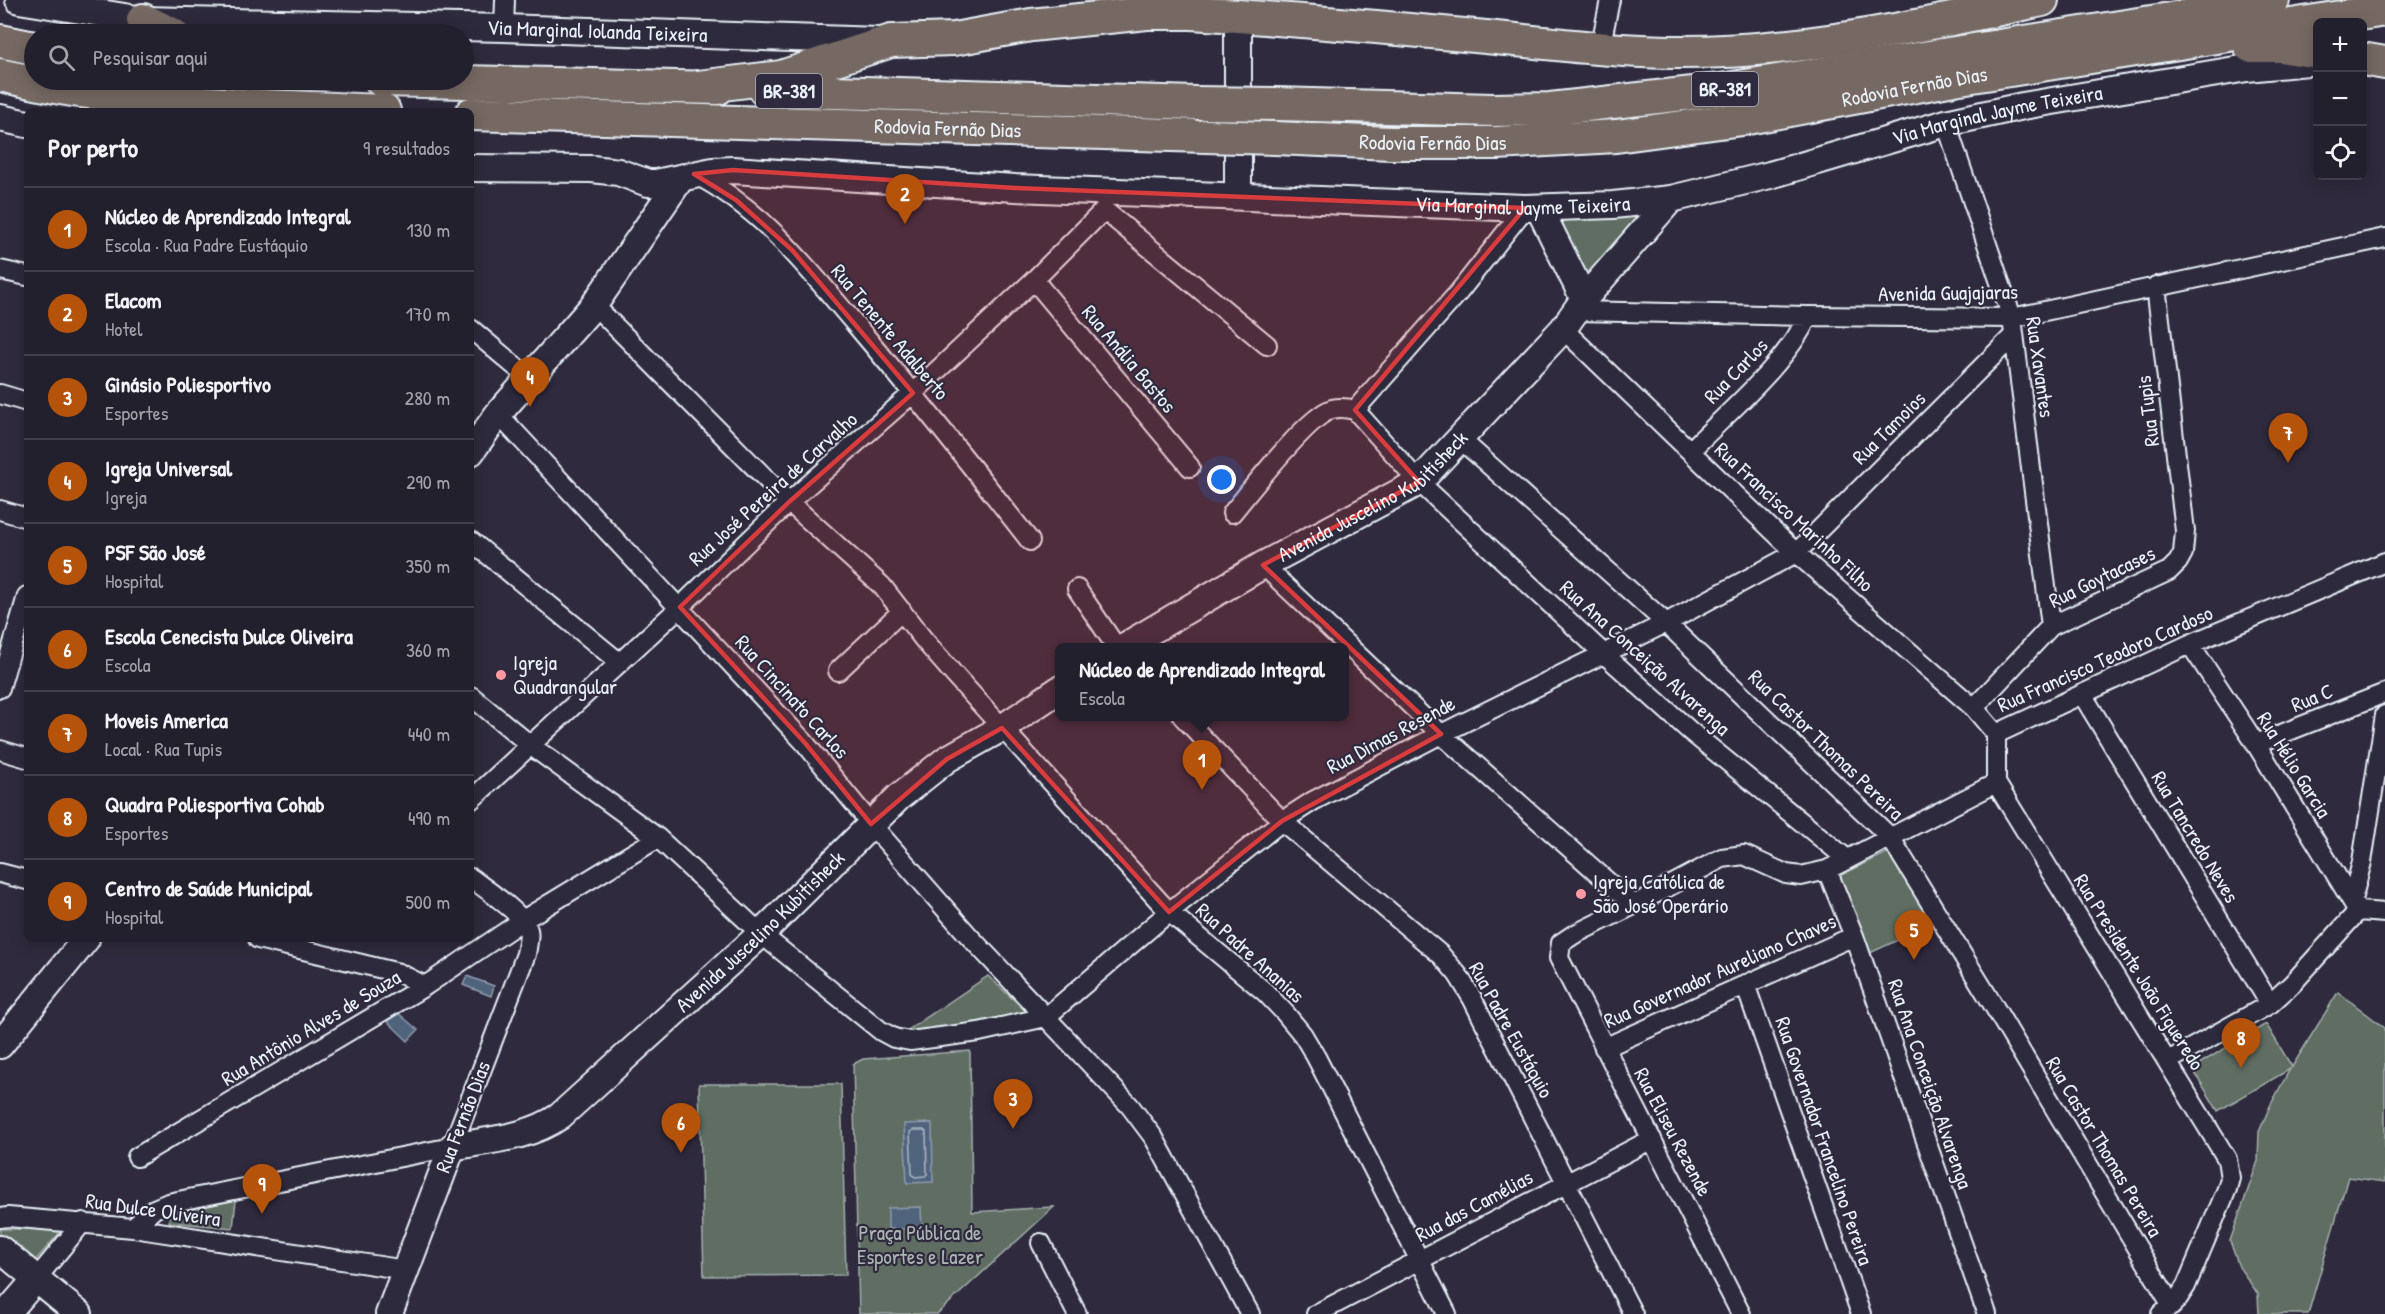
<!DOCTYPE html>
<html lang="pt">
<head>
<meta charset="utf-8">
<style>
  body { margin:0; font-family:"Patrick Hand",sans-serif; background:#2f2d3a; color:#f1f3f6 }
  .controls { position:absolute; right:18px; top:18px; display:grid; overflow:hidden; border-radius:9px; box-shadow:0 3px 15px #0003 }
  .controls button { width:54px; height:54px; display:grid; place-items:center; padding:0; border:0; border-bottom:2px solid #403e4a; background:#23202e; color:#f1f3f6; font:30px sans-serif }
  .you { position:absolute; left:1222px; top:480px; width:21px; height:21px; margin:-15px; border:4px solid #fff; border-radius:50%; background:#1a73e8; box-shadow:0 0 0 9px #1a73e833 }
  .badge { display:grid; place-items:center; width:39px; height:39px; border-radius:50%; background:#b45309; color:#fff; font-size:20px; font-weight:700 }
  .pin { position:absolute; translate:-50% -50px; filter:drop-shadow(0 2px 3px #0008) }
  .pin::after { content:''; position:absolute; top:32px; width:21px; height:18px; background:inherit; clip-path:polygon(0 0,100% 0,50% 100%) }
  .popup { position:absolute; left:1055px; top:643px; width:294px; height:78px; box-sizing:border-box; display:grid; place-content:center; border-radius:9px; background:#23202e; filter:drop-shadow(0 2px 4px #0005); font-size:20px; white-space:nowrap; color:#a3a3aa }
  .popup b { font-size:22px; color:#f1f3f6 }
  .popup::after { content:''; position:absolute; left:50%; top:100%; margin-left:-12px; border:12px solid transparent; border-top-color:#23202e }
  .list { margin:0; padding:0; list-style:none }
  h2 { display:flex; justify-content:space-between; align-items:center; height:78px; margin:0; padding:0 24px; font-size:26px }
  h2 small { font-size:20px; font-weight:400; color:#a3a3aa }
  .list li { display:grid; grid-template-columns:39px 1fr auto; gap:18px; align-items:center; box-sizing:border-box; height:84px; padding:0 24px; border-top:2px solid #403e4a }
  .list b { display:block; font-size:22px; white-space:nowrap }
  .list p { margin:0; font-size:20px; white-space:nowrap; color:#a3a3aa }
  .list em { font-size:20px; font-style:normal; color:#a3a3aa }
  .icon { flex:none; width:33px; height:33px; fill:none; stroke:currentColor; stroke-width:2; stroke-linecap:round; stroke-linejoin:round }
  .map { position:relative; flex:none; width:2385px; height:1314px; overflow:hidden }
  .search { position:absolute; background:#23202e; box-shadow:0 3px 15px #0003; left:24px; top:24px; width:450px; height:66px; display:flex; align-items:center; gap:15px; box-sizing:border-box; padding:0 21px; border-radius:33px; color:#a3a3aa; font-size:22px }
  .panel { position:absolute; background:#23202e; box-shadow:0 3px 15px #0003; left:24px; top:108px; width:450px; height:834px; border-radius:9px }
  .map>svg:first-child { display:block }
</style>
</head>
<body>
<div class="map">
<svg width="2385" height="1314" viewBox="0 0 2385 1314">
  <rect width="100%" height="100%" fill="#2f2a3d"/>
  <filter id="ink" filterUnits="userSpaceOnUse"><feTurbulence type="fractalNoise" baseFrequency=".0167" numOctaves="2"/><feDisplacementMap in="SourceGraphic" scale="12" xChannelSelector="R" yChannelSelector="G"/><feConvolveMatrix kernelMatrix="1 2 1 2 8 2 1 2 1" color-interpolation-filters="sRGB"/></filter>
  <g filter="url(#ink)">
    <path fill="#606d62" stroke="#a4afad" stroke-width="1.5" d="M1642 215 1585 285 1553 219Z
      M1893 850 1937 922 1870 953 1839 876Z
      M988 976 1029 1014 902 1034Z
      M2338 992 2385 1028V1182L2348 1177 2308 1314H2259L2258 1294 2239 1267 2230 1241 2258 1161 2259 1132 2270 1106 2290 1069 2218 1111 2192 1068 2266 1024 2292 1067Z
      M970 1051 972 1212 1054 1207 937 1314H859L853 1064 863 1059Z
      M699 1084H841L846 1275 704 1276Z
      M236 1200 233 1228 169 1222 170 1214Z
      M0 1229H63L34 1262 0 1235Z"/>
    <path fill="#50637b" stroke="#8d9cad" stroke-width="1.5" d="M467 976 494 986 491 996 463 985Z
      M397 1012 418 1030 408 1041 388 1022Z
      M932 1123 933 1182 907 1183 904 1124Z
      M921 1207 922 1229H888V1208Z"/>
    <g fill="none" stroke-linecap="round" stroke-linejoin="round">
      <path stroke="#abb8c6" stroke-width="1.5" d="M913 1130H924L926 1132 927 1174 925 1176 915 1177 912 1174 910 1132Z"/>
      <defs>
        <path id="street" d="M504 28 505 0
          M1600 49 1610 0
          M1946 123 2012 318 2051 626
          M694 174C762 208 808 269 856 325 916 396 973 468 1030 541
          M0 270 27 276
          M1034 280 1190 467
          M594 305 789 502 882 586 924 640 958 679 1169 912 1265 992 1285 1013 1303 1035 1316 1057 1447 1314
          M1576 311 1808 316 2012 318 2385 238
          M471 329 529 378
          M1563 329 1796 553 1974 708 1996 734
          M0 394 27 402
          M1355 410 1459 292 1525 208
          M498 414 805 743 871 824 969 936 1130 1106 1154 1138 1250 1314
          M1459 438 1666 623 1890 837 1995 1008 2172 1306
          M1690 451C1727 413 1787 363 1808 316
          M0 510 27 518
          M1232 513C1251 490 1308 416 1332 409 1341 407 1347 408 1355 410L1419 482 1603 653 1690 731 1847 859
          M471 541 620 663
          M1263 565 1441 734 1634 905
          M1077 589 1117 648
          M2190 644 2256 744 2358 911
          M838 671 902 611
          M0 688 27 596
          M2082 694 2270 1004
          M471 696 530 745 658 838 761 934 881 1031 894 1038 910 1041 979 1032 1046 1017 1169 912 1282 821 1313 801 1441 734 1666 623 1796 553 2014 335
          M1974 708 2051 626 2169 571 2178 562 2183 553 2185 531 2156 286
          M1182 716 1282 821 1441 955 1458 975 1472 998 1633 1314
          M1996 734 2190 644 2385 562
          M1996 734V783
          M2256 744 2385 693
          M0 750 27 758
          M1996 783 2227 1159 2230 1178 2227 1189 2186 1286 2177 1300 2161 1314
          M471 800 680 607 789 502 913 393 1034 280 1104 210 1267 345
          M1827 870 1854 936 1987 1314
          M0 873 27 880
          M2352 900 2362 862 2385 715
          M2358 911 2385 913
          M258 939 399 973 425 986
          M1745 984 1861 1314
          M1604 1048 1854 936
          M2168 1061 2270 1004 2292 984 2358 911
          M137 1157 425 986 523 920 658 838
          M0 1218 8 1217 133 1228 406 1270
          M133 1228 154 1209 168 1203 452 1147 526 954C527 947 530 937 528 930 524 914 485 889 471 878
          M1041 1243 1077 1314
          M37 1278 83 1222
          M1316 1314 1652 1139
          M1741 1314 1559 958 1561 943 1573 935 1634 905 1722 858 1744 855 1786 874 1801 876 1827 870 1996 783"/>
        <g id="secondary">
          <path id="s1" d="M19 0 143 20 504 28 879 41"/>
          <path d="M1238 16V196"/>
          <path d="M0 118 27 124"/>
          <path id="s2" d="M471 168 592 169 618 172 648 183H656L713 171 733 170 1015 188 1525 208 1613 205 1671 199 1770 175 1946 123 2023 106 2247 68 2318 61"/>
          <path d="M1539 208 1584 299"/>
          <path d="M471 452 498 414 594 305 681 178"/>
          <path id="s3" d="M1122 648 1263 565 1419 482 1563 329 1584 299 1671 199"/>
          <path d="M0 1045 86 939"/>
          <path d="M0 1249 79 1314"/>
          <path d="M6 1314 37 1278"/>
          <path id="s4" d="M389 1314 452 1147C488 1140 529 1138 560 1116L761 934 899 797 947 759 1002 728 1060 689"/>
        </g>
        <g id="highway">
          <path d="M143 20 172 34"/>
          <path d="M0 41 34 48"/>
          <path d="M2250 46H2281L2318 52"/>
          <path d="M2362 59 2385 63"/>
          <path d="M0 75C27 81 54 88 81 91 182 104 283 107 384 111"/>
          <path d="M381 80 718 88"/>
          <path d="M698 87 781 77 891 41 954 39 1031 25 1147 13H1191L1238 16C1320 22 1403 29 1486 37 1547 43 1608 51 1670 52 1796 54 1920 26 2042 0"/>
          <path d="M765 90 1196 103"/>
          <path d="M1276 104 1493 110 1550 109 1720 90 2170 19 2273 0"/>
          <path id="s5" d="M471 114 1205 136"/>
          <path id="s6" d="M1275 138 1391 143H1497L1616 136 1742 119 1954 79 2385 10"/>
        </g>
      </defs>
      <use href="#street" stroke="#e8f1f8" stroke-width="22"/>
      <use href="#secondary" stroke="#e8f1f8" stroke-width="30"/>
      <use href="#highway" stroke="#e8f1f8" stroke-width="36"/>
      <use href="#street" stroke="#2f2a3d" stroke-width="18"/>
      <use href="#secondary" stroke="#2f2a3d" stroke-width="26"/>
      <use href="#highway" stroke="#766964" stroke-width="32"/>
      <defs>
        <path id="highway-bridge" d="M1196 103 1276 104
          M1205 136 1275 138"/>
      </defs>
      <use href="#highway-bridge" stroke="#e8f1f8" stroke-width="36" stroke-linecap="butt"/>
      <use href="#highway-bridge" stroke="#766964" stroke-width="32"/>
    </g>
  </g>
  <path fill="#d83c3d" fill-opacity="0.2" stroke="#d83c3d" stroke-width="4.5" stroke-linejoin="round" d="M733 170 1015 188 1525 208 1355 410 1419 482 1263 565 1441 734 1282 821 1169 912 1002 728 947 759 871 824 805 743 680 607 789 502 913 393 792 250 736 200 694 174Z"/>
  <g fill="#ff9aa2" stroke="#2f2a3d" stroke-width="2">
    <circle cx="501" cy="675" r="6"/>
    <circle cx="1581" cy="894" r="6"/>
  </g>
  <g text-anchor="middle" stroke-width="4.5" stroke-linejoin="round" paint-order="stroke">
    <g fill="#2f2a3d" stroke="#b0b5c0" stroke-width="1.5">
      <rect x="1692" y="72" width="66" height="34" rx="4.5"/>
      <rect x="756" y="74" width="66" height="34" rx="4.5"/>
    </g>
    <g font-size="20" font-weight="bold" fill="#e8f1f8">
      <text x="1725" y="96">BR-381</text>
      <text x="789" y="98">BR-381</text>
    </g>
    <g font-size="21" fill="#e8f1f8" stroke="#2f2a3d">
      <text dy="7" stroke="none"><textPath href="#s1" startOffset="580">Via Marginal Iolanda Teixeira</textPath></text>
      <text dy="7" stroke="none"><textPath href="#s6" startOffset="644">Rodovia Fernão Dias</textPath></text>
      <text dy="7" stroke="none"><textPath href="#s2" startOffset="1542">Via Marginal Jayme Teixeira</textPath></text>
      <text dy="7" stroke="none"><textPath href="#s5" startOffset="477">Rodovia Fernão Dias</textPath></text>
      <text dy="7" stroke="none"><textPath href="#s6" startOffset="158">Rodovia Fernão Dias</textPath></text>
      <text dy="7" stroke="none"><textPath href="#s2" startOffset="1056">Via Marginal Jayme Teixeira</textPath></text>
      <text transform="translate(1948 293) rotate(-1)" y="7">Avenida Guajajaras</text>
      <text transform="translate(890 332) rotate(50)" y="7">Rua Tenente Adalberto</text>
      <text transform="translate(1129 359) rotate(50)" y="7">Rua Anália Bastos</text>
      <text transform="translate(2040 367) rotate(82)" y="7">Rua Xavantes</text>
      <text transform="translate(1736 371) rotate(-46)" y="7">Rua Carlos</text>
      <text transform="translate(2148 411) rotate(-97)" y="7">Rua Tupis</text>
      <text transform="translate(1889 428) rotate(-45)" y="7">Rua Tamoios</text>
      <text transform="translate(773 489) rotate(-42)" y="7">Rua José Pereira de Carvalho</text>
      <text dy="7" stroke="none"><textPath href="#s3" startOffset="294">Avenida Juscelino Kubitisheck</textPath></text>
      <text transform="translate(1794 517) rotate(43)" y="7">Rua Francisco Marinho Filho</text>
      <text transform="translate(2102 577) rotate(-26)" y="7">Rua Goytacases</text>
      <text transform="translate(1645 658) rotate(42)" y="7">Rua Ana Conceição Alvarenga</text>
      <text transform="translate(2105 659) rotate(-24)" y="7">Rua Francisco Teodoro Cardoso</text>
      <text transform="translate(792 697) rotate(48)" y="7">Rua Cincinato Carlos</text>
      <text transform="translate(2312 698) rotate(-22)" y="7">Rua C</text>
      <text transform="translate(1391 735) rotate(-28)" y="7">Rua Dimas Resende</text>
      <text transform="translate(1826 745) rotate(44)" y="7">Rua Castor Thomas Pereira</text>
      <text transform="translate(2294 765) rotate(58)" y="7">Rua Hélio Garcia</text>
      <text transform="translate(2195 837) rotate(59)" y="7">Rua Tancredo Neves</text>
      <text dy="7" stroke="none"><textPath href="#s4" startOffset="564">Avenida Juscelino Kubitisheck</textPath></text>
      <text transform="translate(1250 953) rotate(42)" y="7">Rua Padre Ananias</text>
      <text transform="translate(1720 971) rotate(-24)" y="7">Rua Governador Aureliano Chaves</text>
      <text transform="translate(2139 972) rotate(58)" y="7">Rua Presidente João Figueredo</text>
      <text transform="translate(311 1028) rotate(-31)" y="7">Rua Antônio Alves de Souza</text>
      <text transform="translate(1511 1030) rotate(61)" y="7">Rua Padre Eustáquio</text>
      <text transform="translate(1930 1084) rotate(71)" y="7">Rua Ana Conceição Alvarenga</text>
      <text transform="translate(463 1117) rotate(-69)" y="7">Rua Fernão Dias</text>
      <text transform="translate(1673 1132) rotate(62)" y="7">Rua Eliseu Rezende</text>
      <text transform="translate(1824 1141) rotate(71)" y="7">Rua Governador Francelino Pereira</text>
      <text transform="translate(2104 1147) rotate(59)" y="7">Rua Castor Thomas Pereira</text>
      <text transform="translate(1474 1206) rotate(-28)" y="7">Rua das Camélias</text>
      <text transform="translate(153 1210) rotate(8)" y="7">Rua Dulce Oliveira</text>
    </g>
    <g font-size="21" fill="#e8f1f8" stroke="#2f2a3d" text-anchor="start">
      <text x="513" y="670">Igreja<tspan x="513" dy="24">Quadrangular</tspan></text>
      <text x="1593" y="889">Igreja Católica de<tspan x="1593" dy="24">São José Operário</tspan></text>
    </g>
    <g font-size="21" fill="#abb6b4" stroke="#2f2a3d">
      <text x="920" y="1240">Praça Pública de<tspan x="920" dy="24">Esportes e Lazer</tspan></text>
    </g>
  </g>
</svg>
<div class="controls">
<button>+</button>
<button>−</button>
<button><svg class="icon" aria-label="locate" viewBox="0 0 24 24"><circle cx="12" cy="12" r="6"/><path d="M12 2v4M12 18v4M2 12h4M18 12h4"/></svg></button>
</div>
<div class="you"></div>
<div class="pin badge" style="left:1202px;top:790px">1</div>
<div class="popup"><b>Núcleo de Aprendizado Integral</b>Escola</div>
<div class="pin badge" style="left:905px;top:224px">2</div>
<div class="pin badge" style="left:1013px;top:1129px">3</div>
<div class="pin badge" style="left:530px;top:407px">4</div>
<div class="pin badge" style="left:1914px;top:960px">5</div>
<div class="pin badge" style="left:681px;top:1153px">6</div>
<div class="pin badge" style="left:2288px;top:463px">7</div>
<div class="pin badge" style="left:2241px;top:1068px">8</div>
<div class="pin badge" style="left:262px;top:1214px">9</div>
<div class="search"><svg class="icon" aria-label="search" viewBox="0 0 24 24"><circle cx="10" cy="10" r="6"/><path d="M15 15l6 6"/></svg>Pesquisar aqui</div>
<section class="panel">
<h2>Por perto<small>9 resultados</small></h2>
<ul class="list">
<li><span class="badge">1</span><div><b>Núcleo de Aprendizado Integral</b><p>Escola · Rua Padre Eustáquio</p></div><em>130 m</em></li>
<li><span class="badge">2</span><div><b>Elacom</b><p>Hotel</p></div><em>170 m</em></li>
<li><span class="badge">3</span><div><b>Ginásio Poliesportivo</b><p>Esportes</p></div><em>280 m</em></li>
<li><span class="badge">4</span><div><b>Igreja Universal</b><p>Igreja</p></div><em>290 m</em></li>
<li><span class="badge">5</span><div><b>PSF São José</b><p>Hospital</p></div><em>350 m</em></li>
<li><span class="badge">6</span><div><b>Escola Cenecista Dulce Oliveira</b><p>Escola</p></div><em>360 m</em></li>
<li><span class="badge">7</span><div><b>Moveis America</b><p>Local · Rua Tupis</p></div><em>440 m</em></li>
<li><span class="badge">8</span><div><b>Quadra Poliesportiva Cohab</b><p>Esportes</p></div><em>490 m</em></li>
<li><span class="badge">9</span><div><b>Centro de Saúde Municipal</b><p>Hospital</p></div><em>500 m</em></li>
</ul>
</section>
</div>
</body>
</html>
